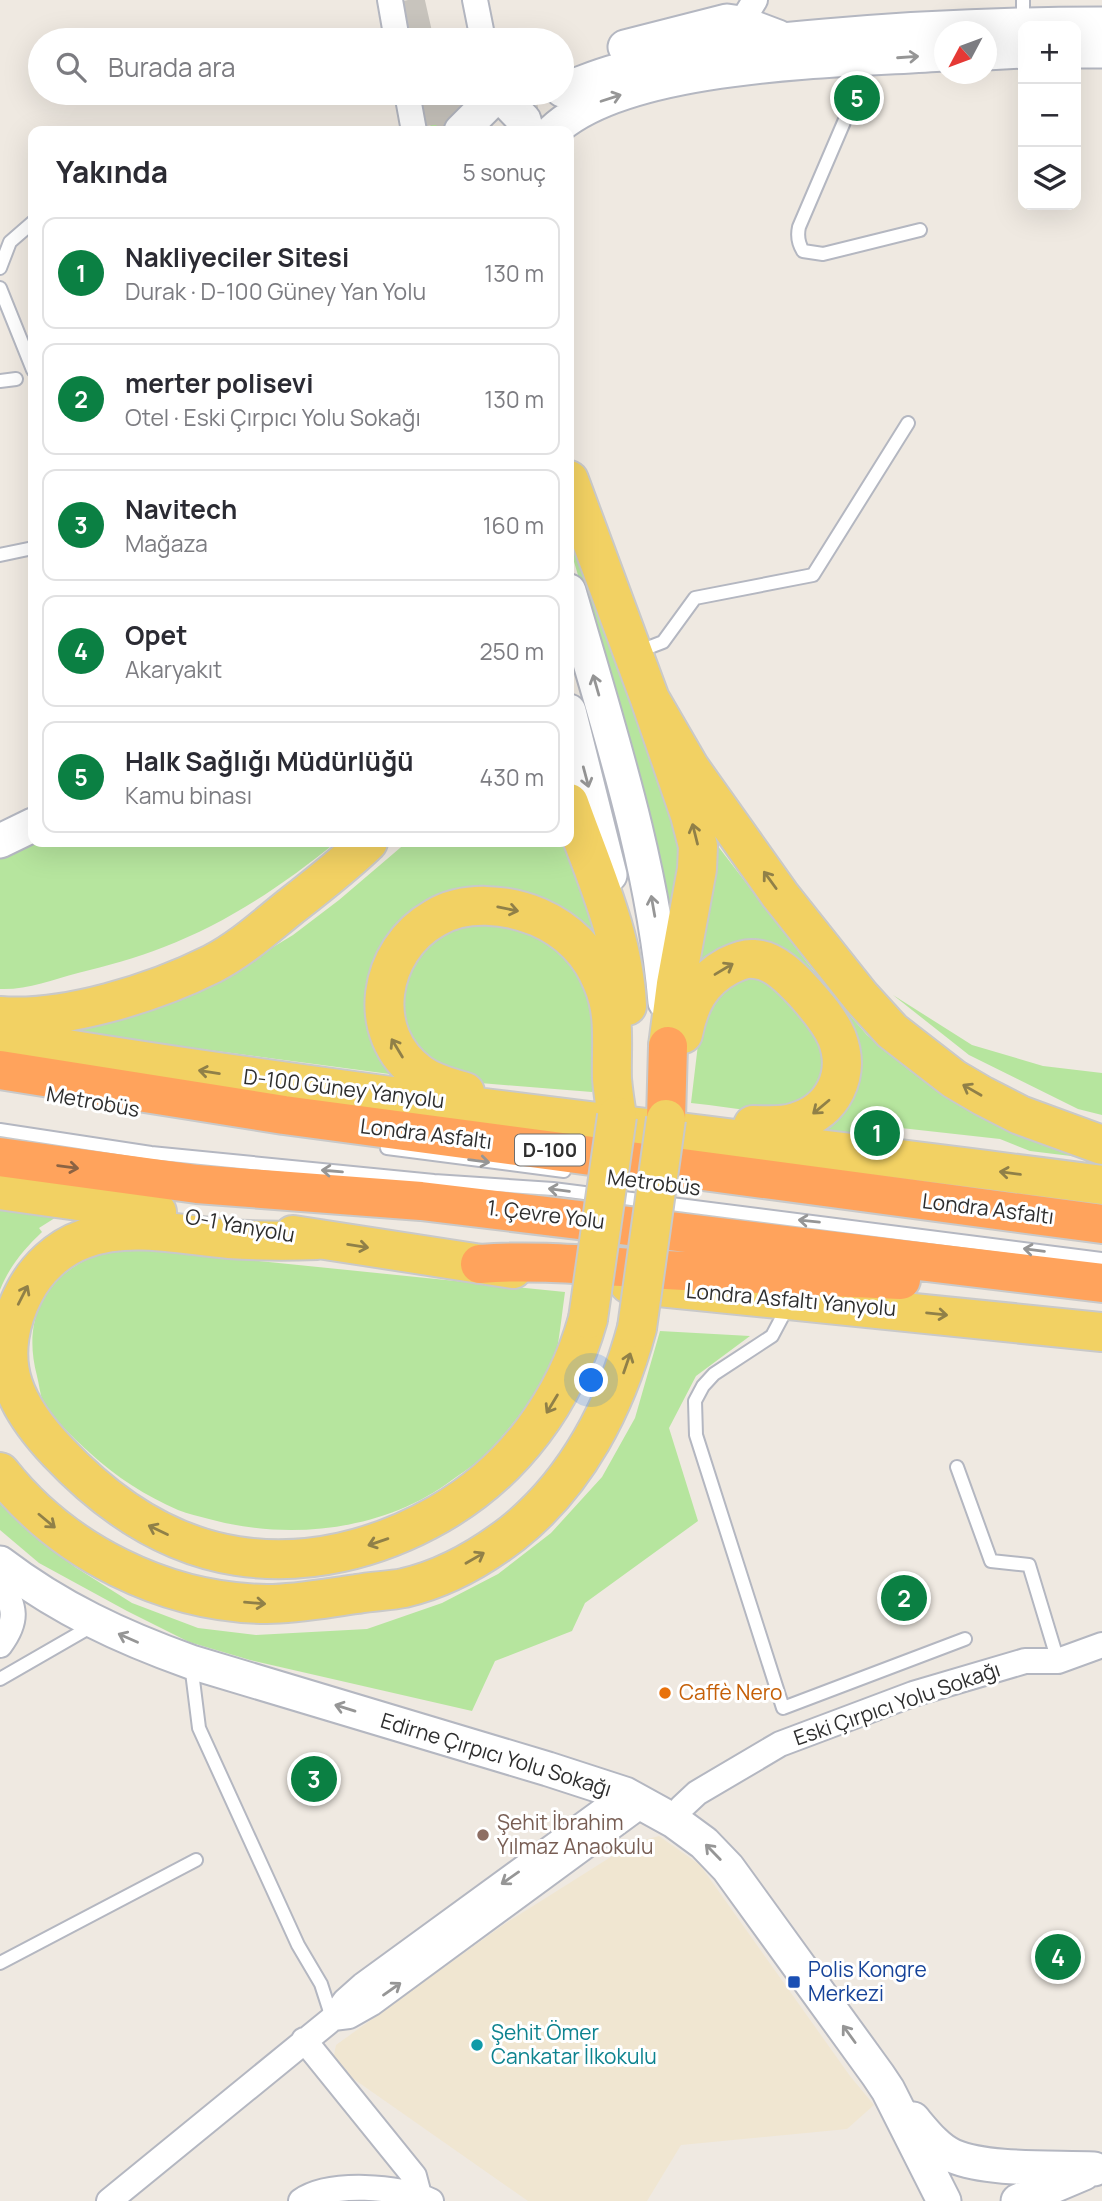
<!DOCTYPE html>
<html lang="tr">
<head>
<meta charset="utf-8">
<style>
  body { margin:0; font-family:Manrope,sans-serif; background:#f2f2f3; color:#2b2b33 }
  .controls { position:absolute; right:21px; top:21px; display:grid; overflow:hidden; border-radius:14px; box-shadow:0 7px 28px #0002 }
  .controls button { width:63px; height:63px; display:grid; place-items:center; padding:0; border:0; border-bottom:2px solid #e1e1e2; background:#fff; color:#2b2b33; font:35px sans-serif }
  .compass { position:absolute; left:934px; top:21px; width:63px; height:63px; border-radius:50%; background:#fff; box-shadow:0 7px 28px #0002; rotate:229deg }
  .you { position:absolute; left:592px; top:1381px; width:24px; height:24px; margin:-18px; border:5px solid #fff; border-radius:50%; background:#1a73e8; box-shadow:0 0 0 10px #1a73e833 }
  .badge { display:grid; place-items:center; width:46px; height:46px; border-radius:50%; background:#0b8043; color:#fff; font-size:23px; font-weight:700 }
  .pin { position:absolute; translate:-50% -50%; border:4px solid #fff; box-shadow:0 2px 7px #0006 }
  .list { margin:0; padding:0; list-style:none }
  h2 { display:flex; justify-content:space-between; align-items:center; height:91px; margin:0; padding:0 28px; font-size:30px }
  h2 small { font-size:23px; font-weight:400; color:#7c7c81 }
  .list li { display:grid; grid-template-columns:46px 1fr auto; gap:21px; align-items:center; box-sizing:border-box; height:112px; margin:0 14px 14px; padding:0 14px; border:2px solid #e1e1e2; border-radius:14px }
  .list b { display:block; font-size:26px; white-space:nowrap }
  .list p { margin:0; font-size:23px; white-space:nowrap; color:#7c7c81 }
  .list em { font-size:23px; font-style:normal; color:#7c7c81 }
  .icon { flex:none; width:38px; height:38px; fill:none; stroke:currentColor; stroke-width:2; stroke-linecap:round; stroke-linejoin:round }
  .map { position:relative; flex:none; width:1102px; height:2201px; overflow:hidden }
  .search { position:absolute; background:#fff; box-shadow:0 7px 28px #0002; left:28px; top:28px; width:546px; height:77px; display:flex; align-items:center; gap:18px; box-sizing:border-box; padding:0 24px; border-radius:38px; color:#7c7c81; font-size:26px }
  .panel { position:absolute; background:#fff; box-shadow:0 7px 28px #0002; left:28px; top:126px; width:546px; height:721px; border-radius:14px }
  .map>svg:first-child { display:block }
</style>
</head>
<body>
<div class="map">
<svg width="1102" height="2201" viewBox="0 0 1102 2201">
  <rect width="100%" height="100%" fill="#efe9e1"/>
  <path fill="#f0e6d1" d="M659 1836 700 1865 850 2076 874 2105 847 2129 681 2145 647 2201H528L338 2068 333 2060 336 2045 503 1925 633 1843Z"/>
  <path fill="#b6e59e" d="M443 93H474L441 131H431L427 96Z
    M569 513 686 837 675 925 649 813 569 545Z
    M714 841 832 995 867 1035 910 1071 1000 1127 1079 1157 1030 1151 1000 1139 892 1127 863 1137 816 1133 843 1106 804 980 693 969Z
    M33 842H336C285 884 227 923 164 947 136 958 107 966 78 973 52 980 27 990 0 989V853Z
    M407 842H567L600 943 554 912 391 934 397 1075 65 1031 242 966 293 935 339 900Z
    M474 924H507L540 933 583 970 605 1044 592 1092 468 1082 448 1076 414 1042 405 1021 402 1001 405 980 413 963 430 943 449 932Z
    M733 976 773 980C798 1010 849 1055 811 1094 801 1104 780 1111 766 1111 741 1111 715 1105 691 1103L699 1036 709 999Z
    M893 995 972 1045 1043 1066 1102 1073V1115L1078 1109 969 1055Z
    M0 1206 58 1216 39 1228 42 1232C24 1249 9 1267 0 1290Z
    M120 1247 565 1292C562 1313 560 1334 556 1355 550 1380 505 1435 486 1454 476 1464 463 1472 452 1480 384 1531 289 1541 209 1519 199 1516 188 1514 178 1510 146 1496 116 1477 90 1453 77 1441 50 1416 43 1402 40 1394 39 1384 37 1376 19 1308 55 1264 120 1247Z
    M660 1331 750 1336 696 1376 669 1428 698 1521 585 1603 572 1631 495 1661 472 1711 250 1660 189 1642 127 1611 39 1563 0 1530V1499L50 1548 75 1567 132 1603 198 1628 256 1635 367 1629 442 1603 498 1574 551 1533 602 1477 635 1418Z"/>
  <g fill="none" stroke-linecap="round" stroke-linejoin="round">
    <path stroke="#c8c4bd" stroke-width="33" stroke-dasharray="33 17" stroke-linecap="butt" d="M408 0 417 40
      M425 93 430 131
      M448 93 454 131
      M487 93C504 101 518 102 537 100"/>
    <defs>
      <path id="lane" d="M1023 24V0
        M858 62 850 108 799 227C797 236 798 243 803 251L823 254 920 230
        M0 268 10 242 33 222
        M0 288 33 370
        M0 381 16 379
        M0 555 33 548
        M637 652 663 642 695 598 813 575 908 423
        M0 1130 151 1153 434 1181 553 1189 1102 1259
        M387 1148 564 1171
        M789 1304 772 1336 714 1374 703 1386 695 1401 696 1435 783 1708 965 1639
        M957 1467 991 1561 1029 1565 1058 1661
        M191 1664 199 1728 298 1945 321 1984 332 2018
        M0 1679 92 1626
        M0 1963 196 1860"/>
      <path id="street" d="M390 0 397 40
        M475 0 483 40
        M741 23 755 0
        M407 93 414 131
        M0 1582C16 1607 18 1621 0 1645
        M674 1821 682 1807 697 1793 780 1744 913 1694 1025 1661H1058L1102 1645
        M333 2018 349 2016 372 2003 643 1804
        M304 2040 414 2176 419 2195
        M109 2201 332 2019 345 2001 363 1985 625 1794
        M301 2201C329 2181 400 2186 431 2201"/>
      <path id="secondary" d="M625 47 727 21 741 23 778 37
        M1076 51H1102
        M986 53 1023 51
        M562 90C580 84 598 76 617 71 684 49 757 42 826 36 918 28 1010 24 1102 24
        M498 93 524 120 527 131
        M461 131 499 93
        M553 131C627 61 843 61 944 54
        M569 591C608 727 653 861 665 1002
        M569 711 610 875
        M0 841 33 825
        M0 1563C59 1608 121 1637 191 1662L548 1769 625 1794 674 1821 704 1843 728 1868 878 2075 888 2090 944 2201
        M913 2119C924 2132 937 2149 953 2156 989 2171 1054 2167 1094 2169
        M1018 2201 1084 2173"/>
      <path id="primary" d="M569 480 650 699 690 815 698 846 697 869 676 984 668 1046
        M650 699 690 768 780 895 861 997 892 1031 954 1079 983 1096 1020 1115 1102 1145
        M569 803C592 868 624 936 627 1006
        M0 1016C65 1021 154 993 212 964 241 949 265 927 290 907 317 886 343 866 368 842
        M683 1034C689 1004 700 981 728 966 736 962 745 958 754 959 775 960 793 980 806 994 817 1007 830 1021 837 1038 851 1075 833 1111 796 1122 782 1127 767 1125 753 1125
        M0 1038C366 1100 735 1136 1102 1185
        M465 1092C449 1087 434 1084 420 1074 364 1034 378 950 435 918 465 900 507 904 538 917 568 930 591 953 603 984 616 1015 611 1046 612 1079 613 1091 615 1104 617 1116
        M0 1190 157 1212
        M293 1235 513 1269
        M317 1240C288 1241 259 1241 229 1239 182 1235 129 1222 84 1239 58 1248 36 1269 24 1293 10 1320 3 1353 13 1384 21 1409 39 1432 58 1452 106 1503 166 1545 237 1556 307 1567 378 1549 439 1514 514 1471 565 1401 588 1319
        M629 1284 1102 1332
        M0 1472C63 1552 165 1603 267 1604 297 1604 327 1598 357 1594 373 1591 389 1591 404 1588 443 1579 482 1557 513 1533 577 1482 616 1406 637 1328"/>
      <path id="highway" d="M0 1070 284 1115 1102 1224
        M666 1119 668 1046
        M0 1157 197 1184 421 1201 1102 1283
        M480 1264C542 1259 603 1267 666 1270 744 1274 822 1276 901 1280"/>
    </defs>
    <use href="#lane" stroke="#b4b7c1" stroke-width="16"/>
    <use href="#street" stroke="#b4b7c1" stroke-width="28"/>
    <use href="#secondary" stroke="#b4b7c1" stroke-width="37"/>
    <use href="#primary" stroke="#c9c9c9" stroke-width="42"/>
    <use href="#highway" stroke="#c9c9c9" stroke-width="42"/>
    <use href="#lane" stroke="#fff" stroke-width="12"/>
    <use href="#street" stroke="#fff" stroke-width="24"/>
    <use href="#secondary" stroke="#fff" stroke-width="33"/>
    <use href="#primary" stroke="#f2d163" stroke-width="38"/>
    <use href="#highway" stroke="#ffa35c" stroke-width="38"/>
    <defs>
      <path id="primary-bridge" d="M588 1319 617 1116
        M637 1328 666 1119"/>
    </defs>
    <use href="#primary-bridge" stroke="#c9c9c9" stroke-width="42" stroke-linecap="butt"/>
    <use href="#primary-bridge" stroke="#f2d163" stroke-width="38"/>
  </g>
  <defs><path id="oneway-shaft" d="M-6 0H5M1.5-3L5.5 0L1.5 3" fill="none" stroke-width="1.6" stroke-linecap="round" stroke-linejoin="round" transform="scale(1.75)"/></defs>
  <g stroke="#969696">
    <use href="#oneway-shaft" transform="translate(908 57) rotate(-4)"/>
    <use href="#oneway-shaft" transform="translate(611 98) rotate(-18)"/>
    <use href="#oneway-shaft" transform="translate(596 685) rotate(-106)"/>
    <use href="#oneway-shaft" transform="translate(586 777) rotate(75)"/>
    <use href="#oneway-shaft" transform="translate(653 906) rotate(-100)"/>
    <use href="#oneway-shaft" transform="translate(479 1161) rotate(7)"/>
    <use href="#oneway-shaft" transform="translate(332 1171) rotate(-175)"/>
    <use href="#oneway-shaft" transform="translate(559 1190) rotate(-173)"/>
    <use href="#oneway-shaft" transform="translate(809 1221) rotate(-174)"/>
    <use href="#oneway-shaft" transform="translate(1034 1250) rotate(-173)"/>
    <use href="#oneway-shaft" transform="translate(128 1638) rotate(-156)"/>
    <use href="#oneway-shaft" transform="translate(345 1708) rotate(-163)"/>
    <use href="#oneway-shaft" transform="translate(713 1852) rotate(-134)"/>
    <use href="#oneway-shaft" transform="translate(510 1878) rotate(145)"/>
    <use href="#oneway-shaft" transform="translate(392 1989) rotate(-35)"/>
    <use href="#oneway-shaft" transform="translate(849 2034) rotate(-126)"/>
  </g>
  <g stroke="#908048">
    <use href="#oneway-shaft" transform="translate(695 834) rotate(-104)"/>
    <use href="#oneway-shaft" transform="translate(770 880) rotate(-126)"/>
    <use href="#oneway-shaft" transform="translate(508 909) rotate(12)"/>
    <use href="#oneway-shaft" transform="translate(724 969) rotate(-31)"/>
    <use href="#oneway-shaft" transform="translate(397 1048) rotate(-121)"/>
    <use href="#oneway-shaft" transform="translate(209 1072) rotate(-171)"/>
    <use href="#oneway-shaft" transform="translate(972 1090) rotate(-150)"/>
    <use href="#oneway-shaft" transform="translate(821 1107) rotate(140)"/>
    <use href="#oneway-shaft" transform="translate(1010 1173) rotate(-172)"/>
    <use href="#oneway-shaft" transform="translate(358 1246) rotate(9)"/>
    <use href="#oneway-shaft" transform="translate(23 1295) rotate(-63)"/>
    <use href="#oneway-shaft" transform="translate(937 1314) rotate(6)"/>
    <use href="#oneway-shaft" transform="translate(627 1363) rotate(-71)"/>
    <use href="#oneway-shaft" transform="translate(552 1404) rotate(121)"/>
    <use href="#oneway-shaft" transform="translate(47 1521) rotate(40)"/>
    <use href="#oneway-shaft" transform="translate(158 1530) rotate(-154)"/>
    <use href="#oneway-shaft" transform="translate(378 1542) rotate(161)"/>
    <use href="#oneway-shaft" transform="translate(475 1558) rotate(-30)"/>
    <use href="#oneway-shaft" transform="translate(255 1603) rotate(5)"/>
  </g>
  <use stroke="#8c6343" href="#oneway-shaft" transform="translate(68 1167) rotate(8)"/>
  <circle fill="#e8710a" stroke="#fff" stroke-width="2.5" cx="665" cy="1693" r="7"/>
  <circle fill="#8d6e63" stroke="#fff" stroke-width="2.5" cx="483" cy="1835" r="7"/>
  <rect fill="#1a4fb4" stroke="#fff" stroke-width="2.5" x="787" y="1975" width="14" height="14" rx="3.5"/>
  <circle fill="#0f9aa8" stroke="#fff" stroke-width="2.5" cx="477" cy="2045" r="7"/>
  <g text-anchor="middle" stroke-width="6" stroke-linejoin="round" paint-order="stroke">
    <rect fill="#fff" stroke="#6d6d6d" stroke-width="2" x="515" y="1134.5" width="70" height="31" rx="5"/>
    <g font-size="19" font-weight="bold" fill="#2e2e2e">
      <text x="550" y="1157">D-100</text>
    </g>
    <g font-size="21" fill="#2e2e2e" stroke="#fff">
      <text transform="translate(344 1089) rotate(7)" y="7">D-100 Güney Yanyolu</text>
      <text transform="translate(93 1102) rotate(10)" y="7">Metrobüs</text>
      <text transform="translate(426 1134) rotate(7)" y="7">Londra Asfaltı</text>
      <text transform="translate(654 1183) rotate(7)" y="7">Metrobüs</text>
      <text transform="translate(988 1209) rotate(7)" y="7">Londra Asfaltı</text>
      <text transform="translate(546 1215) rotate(7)" y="7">1. Çevre Yolu</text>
      <text transform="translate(240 1226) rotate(10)" y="7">O-1 Yanyolu</text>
      <text transform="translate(791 1300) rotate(5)" y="7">Londra Asfaltı Yanyolu</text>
      <text transform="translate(897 1704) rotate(-19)" y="7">Eski Çırpıcı Yolu Sokağı</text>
      <text transform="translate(496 1755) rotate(17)" y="7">Edirne Çırpıcı Yolu Sokağı</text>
    </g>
    <g font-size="21" fill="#c56008" stroke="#fff" text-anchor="start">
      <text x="679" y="1700">Caffè Nero</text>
    </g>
    <g font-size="21" fill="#785e54" stroke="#fff" text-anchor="start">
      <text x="497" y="1830">Şehit İbrahim<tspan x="497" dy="24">Yılmaz Anaokulu</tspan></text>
    </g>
    <g font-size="21" fill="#164399" stroke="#fff" text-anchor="start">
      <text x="808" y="1977">Polis Kongre<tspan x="808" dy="24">Merkezi</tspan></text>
    </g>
    <g font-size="21" fill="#0d838f" stroke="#fff" text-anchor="start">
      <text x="491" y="2040">Şehit Ömer<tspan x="491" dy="24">Cankatar İlkokulu</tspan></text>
    </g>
  </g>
</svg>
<div class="controls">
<button>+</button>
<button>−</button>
<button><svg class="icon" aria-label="layers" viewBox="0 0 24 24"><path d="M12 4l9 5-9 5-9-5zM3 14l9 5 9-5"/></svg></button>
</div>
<svg class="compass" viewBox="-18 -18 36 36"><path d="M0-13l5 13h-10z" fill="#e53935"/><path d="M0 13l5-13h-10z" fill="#7c7c81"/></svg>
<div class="you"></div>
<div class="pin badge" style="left:877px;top:1133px">1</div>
<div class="pin badge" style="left:904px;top:1598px">2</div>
<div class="pin badge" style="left:314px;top:1779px">3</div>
<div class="pin badge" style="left:1058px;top:1957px">4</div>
<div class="pin badge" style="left:857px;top:98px">5</div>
<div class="search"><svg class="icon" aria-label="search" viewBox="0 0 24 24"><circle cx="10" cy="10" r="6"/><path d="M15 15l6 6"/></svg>Burada ara</div>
<section class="panel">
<h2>Yakında<small>5 sonuç</small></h2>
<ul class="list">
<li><span class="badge">1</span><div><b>Nakliyeciler Sitesi</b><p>Durak · D-100 Güney Yan Yolu</p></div><em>130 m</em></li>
<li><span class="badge">2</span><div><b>merter polisevi</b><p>Otel · Eski Çırpıcı Yolu Sokağı</p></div><em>130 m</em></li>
<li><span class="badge">3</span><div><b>Navitech</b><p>Mağaza</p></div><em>160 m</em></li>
<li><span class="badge">4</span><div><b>Opet</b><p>Akaryakıt</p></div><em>250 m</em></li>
<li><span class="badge">5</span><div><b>Halk Sağlığı Müdürlüğü</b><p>Kamu binası</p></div><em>430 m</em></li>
</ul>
</section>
</div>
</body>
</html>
